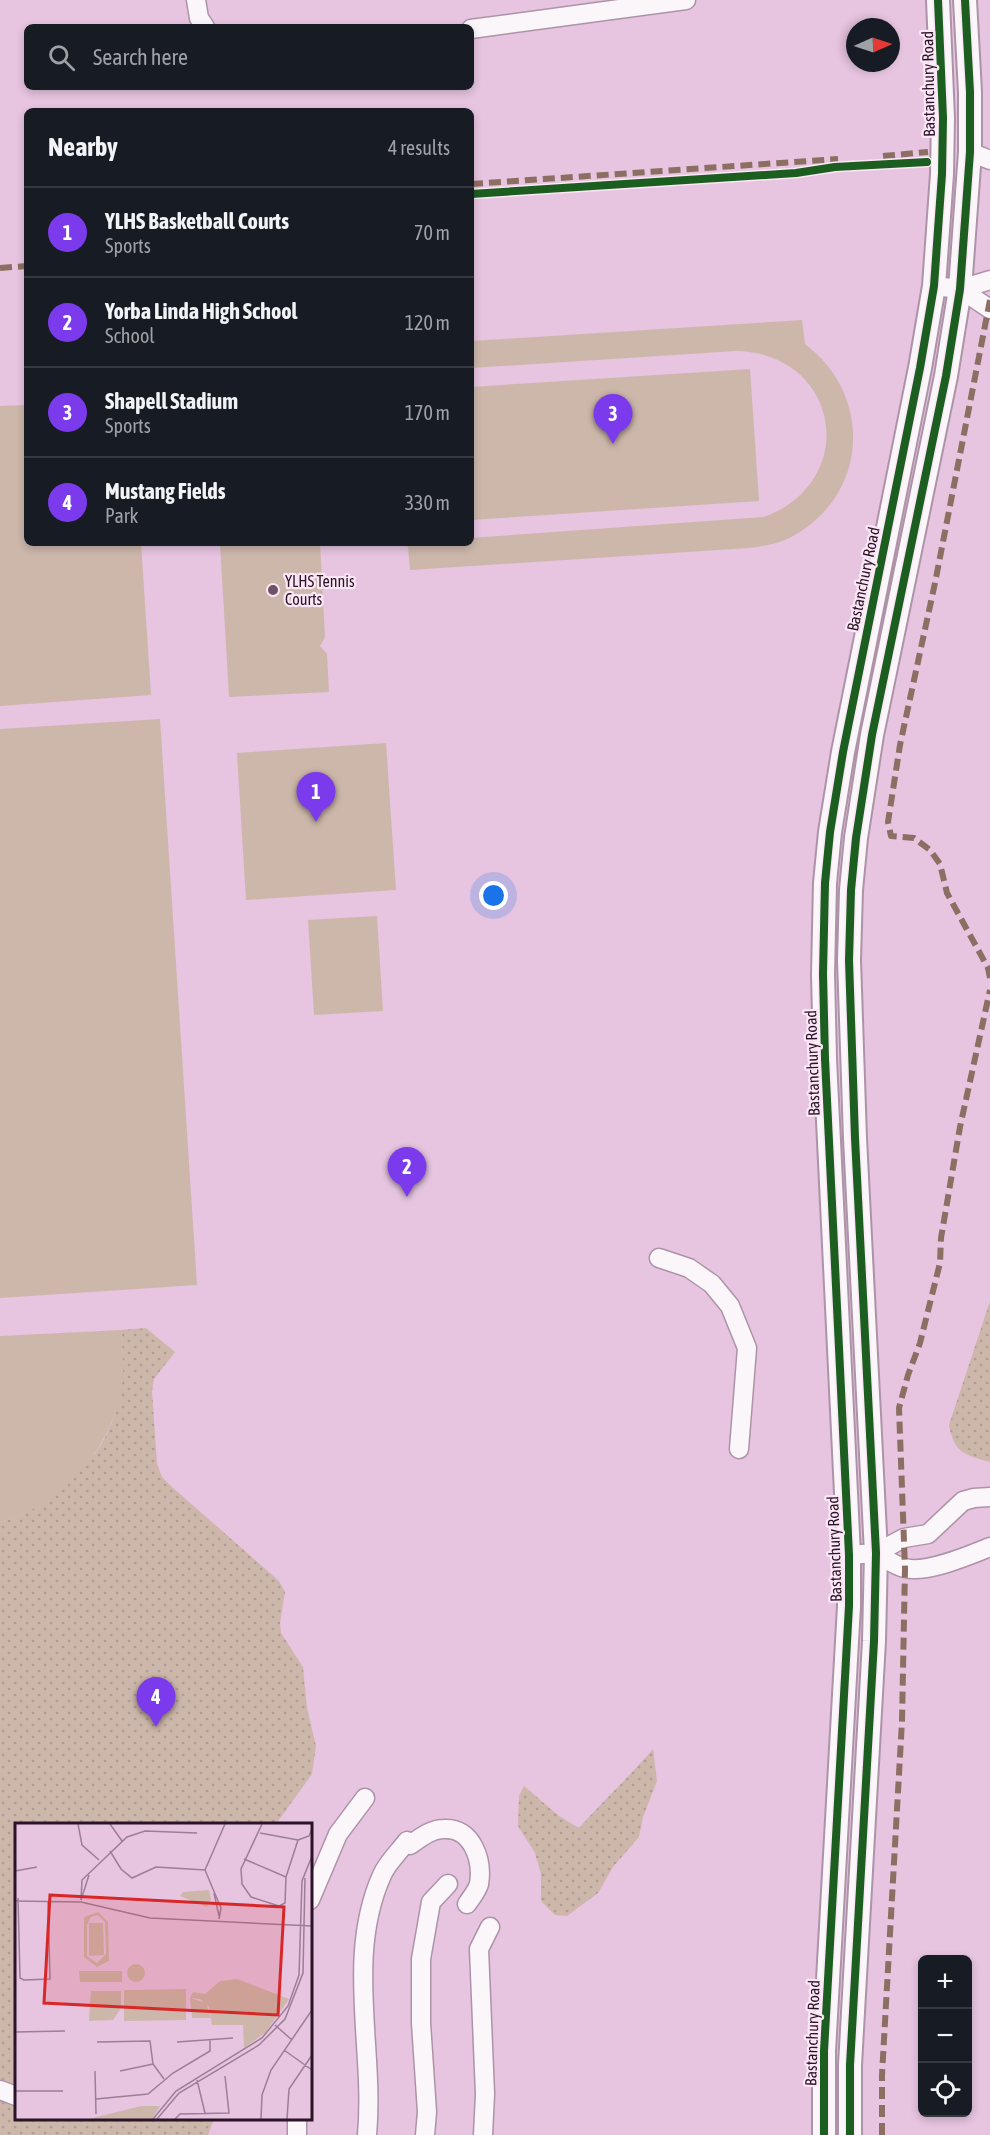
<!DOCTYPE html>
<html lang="en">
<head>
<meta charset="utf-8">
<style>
  body { margin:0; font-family:"Asap Condensed",sans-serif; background:#20242c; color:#f1f3f6 }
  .controls { position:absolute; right:18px; bottom:18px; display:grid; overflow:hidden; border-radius:9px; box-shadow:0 3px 9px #0003 }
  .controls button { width:54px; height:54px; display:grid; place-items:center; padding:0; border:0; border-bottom:2px solid #363941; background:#171b24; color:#f1f3f6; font:30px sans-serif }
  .compass { position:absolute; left:846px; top:18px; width:54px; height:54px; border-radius:50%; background:#171b24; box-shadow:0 3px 9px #0003; rotate:87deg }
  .you { position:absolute; left:494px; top:896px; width:21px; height:21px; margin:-15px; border:4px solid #fff; border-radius:50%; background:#1a73e8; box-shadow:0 0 0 9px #1a73e833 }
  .badge { display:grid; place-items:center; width:39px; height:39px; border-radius:50%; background:#7c3aed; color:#fff; font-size:20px; font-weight:700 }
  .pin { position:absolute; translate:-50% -50px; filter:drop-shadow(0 2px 3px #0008) }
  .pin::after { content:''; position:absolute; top:32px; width:21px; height:18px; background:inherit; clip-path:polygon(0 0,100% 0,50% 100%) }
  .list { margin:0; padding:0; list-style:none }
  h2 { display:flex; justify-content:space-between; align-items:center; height:78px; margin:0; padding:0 24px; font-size:26px }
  h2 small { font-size:20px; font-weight:400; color:#9ea1a6 }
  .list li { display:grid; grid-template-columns:39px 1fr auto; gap:18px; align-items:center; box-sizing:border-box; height:90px; padding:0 24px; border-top:2px solid #363941 }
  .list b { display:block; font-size:22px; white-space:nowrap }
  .list p { margin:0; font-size:20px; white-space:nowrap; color:#9ea1a6 }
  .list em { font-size:20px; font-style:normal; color:#9ea1a6 }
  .icon { flex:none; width:33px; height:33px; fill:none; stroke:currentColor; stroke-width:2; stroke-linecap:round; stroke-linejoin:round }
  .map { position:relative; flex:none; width:990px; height:2135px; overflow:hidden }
  .search { position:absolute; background:#171b24; box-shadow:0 3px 9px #0003; left:24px; top:24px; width:450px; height:66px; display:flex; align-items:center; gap:15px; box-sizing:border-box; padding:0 21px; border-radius:9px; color:#9ea1a6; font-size:22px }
  .panel { position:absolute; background:#171b24; box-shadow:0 3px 9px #0003; left:24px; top:108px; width:450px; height:438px; border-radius:9px }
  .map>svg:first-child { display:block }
</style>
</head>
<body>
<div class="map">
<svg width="990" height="2135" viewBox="0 0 990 2135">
  <defs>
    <pattern id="park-dots" width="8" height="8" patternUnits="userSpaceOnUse" patternTransform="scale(1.5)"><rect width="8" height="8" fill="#cdb7ab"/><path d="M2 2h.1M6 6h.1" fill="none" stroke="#b09c93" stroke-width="1.8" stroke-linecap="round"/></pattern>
  </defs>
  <rect width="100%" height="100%" fill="#e7c4e0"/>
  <path fill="url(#park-dots)" d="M990 1301V1462C965 1455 954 1453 949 1425Z
    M146 1328 175 1352 154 1379 152 1391 157 1464 162 1477 172 1487 279 1581 285 1592 280 1623 281 1633 303 1667 307 1708 316 1746 312 1774 276 1824H16V2118L214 2119 208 2135H0V1522C28 1515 45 1501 66 1481 76 1471 90 1461 98 1449 122 1414 125 1371 121 1330Z
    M653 1749 657 1781 643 1817 639 1837 613 1867 598 1893 567 1916 555 1915 541 1901V1874L535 1853 518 1826 519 1796 524 1786 559 1816 579 1828C603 1801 629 1777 653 1749Z"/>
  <path fill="#cdb7ab" d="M802 320 805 344C873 395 869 494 793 536 779 544 764 546 749 548L410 570 408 547 403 543H471V538L764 517C861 481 840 353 736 351L471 368V341Z
    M750 369 759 501 471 520V387Z
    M27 405V543H141L151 695 0 706V406Z
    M220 543H320L325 637 320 646 327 654 329 692 229 697Z
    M160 719 197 1285 0 1298V729Z
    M386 743 396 890 246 900 237 753Z
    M377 916 383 1011 314 1015 308 920Z
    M121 1330C123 1353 125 1375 120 1398 105 1456 58 1507 0 1522V1336Z"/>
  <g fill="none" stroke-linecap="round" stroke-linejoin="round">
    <defs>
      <path id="minor" d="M196 0 199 18 205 27
        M471 29 686 0
        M970 152 990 160
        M934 286 960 289 990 309
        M960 289 990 280
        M659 1258 689 1268 712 1284 730 1306 747 1348 739 1449
        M876 1553C885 1558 895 1566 905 1568 926 1574 970 1555 990 1547
        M849 1555 876 1553 904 1538 928 1534 963 1501 974 1498 990 1497
        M410 1845C420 1838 431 1829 444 1829 472 1827 483 1860 479 1884 477 1891 471 1898 467 1904
        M310 1900 338 1834 365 1798
        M0 2090 16 2096
        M297 2118V2135
        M367 2135C375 2049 345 1957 382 1875 387 1863 399 1852 407 1841
        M425 2135 427 2112 421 2023V1959L431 1902 448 1884
        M483 2135 485 2094 479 1949 490 1927"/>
      <path id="major" d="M824 2135V2051L849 1606V1555L825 1059 823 974 825 883 830 832 843 752 920 368 934 286 942 174 943 118 938 0
        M850 2135V2065L874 1641 876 1553 855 1138 849 960 851 890 856 838 872 735 946 376 960 289 970 152V92L965 0"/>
    </defs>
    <use href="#minor" stroke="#ad93a8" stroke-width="21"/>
    <use href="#major" stroke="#ad93a8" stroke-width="26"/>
    <use href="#minor" stroke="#fbf6fa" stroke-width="18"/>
    <use href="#major" stroke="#fbf6fa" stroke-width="22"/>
    <path stroke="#8d6e63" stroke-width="6" stroke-dasharray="12 6" stroke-linecap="butt" d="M883 156 928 152
      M471 184 838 159
      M0 268 27 266
      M990 300 935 583 900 745 888 822 891 836 914 838 930 850 940 864 947 893 988 968 990 978
      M882 2135V2075L902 1721 905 1569 899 1408 908 1375 920 1343 940 1263 941 1238 960 1127 990 990"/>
    <defs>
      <path id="cycleway" d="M471 194 796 173 835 167 927 162
        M824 2135V2051L849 1606V1555L825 1059 823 974 825 883 830 832 843 752 920 368 934 286 942 174 943 118 938 0
        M850 2135V2065L874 1641 876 1553 855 1138 849 960 851 890 856 838 872 735 946 376 960 289 970 152V92L965 0"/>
    </defs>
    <use href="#cycleway" stroke="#fbe7f6" stroke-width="11"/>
    <use href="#cycleway" stroke="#1b5e20" stroke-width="8"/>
  </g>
  <circle fill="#6d5268" stroke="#fbe7f6" stroke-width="2" cx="273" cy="590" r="6"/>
  <g text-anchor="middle" stroke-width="4.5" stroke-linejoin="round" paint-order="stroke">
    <g font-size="16" fill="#2b1427" stroke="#fbe7f6">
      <text transform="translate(928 84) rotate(-91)" y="6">Bastanchury Road</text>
      <text transform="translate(863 579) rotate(-78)" y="6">Bastanchury Road</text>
      <text transform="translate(812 1063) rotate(-92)" y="6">Bastanchury Road</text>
      <text transform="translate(834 1549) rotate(-92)" y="6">Bastanchury Road</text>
      <text transform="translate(812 2033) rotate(-88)" y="6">Bastanchury Road</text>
    </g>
    <g font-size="16" fill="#2b1427" stroke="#fbe7f6" text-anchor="start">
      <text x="285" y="587">YLHS Tennis<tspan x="285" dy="18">Courts</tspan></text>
    </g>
  </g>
  <g transform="translate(15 1823)">
    <rect width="297" height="297" fill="#e7c4e0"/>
    <path d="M194 67 196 76 192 84 165 73 168 69ZM222 156 274 176 250 210 229 225 228 202H197L194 184 185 176 175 175 178 169 190 171 205 158ZM126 283H145L137 296H74Z" fill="#cdb7ab"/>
    <path d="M83 89 93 99 94 138 82 144 69 134V94ZM83 92 90 99 91 131 82 140 72 133V102L76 94ZM74 100H88L89 132 74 133ZM112 150a9 9 0 1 1 18 0a9 9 0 1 1-18 0ZM64 148H107V159H65ZM171 166V197L109 198V167ZM76 168H106V185L98 197 74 198ZM175 175 191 180 196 195H177Z" fill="#cdb7ab" fill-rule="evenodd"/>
    <path fill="none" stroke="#9c7e96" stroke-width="1.5" d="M63 1 67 22 84 37M95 1 107 18M247 1 226 46 227 61 236 74 264 83 270 80 271 54 283 17M245 10 283 17M283 17 294 13 297 6M95 28 106 46 117 55 141 44 190 47M229 36 271 54M0 48 22 44M199 70 204 93M3 75 5 155 9 157 35 156 33 79M66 77 67 57 112 14 130 8 182 10M66 77 74 52M0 78 66 79 135 95 297 103M204 96 206 85 190 47 210 1M260 202 277 217M0 209 50 208M82 219 135 218 138 241 149 256M162 219 218 215M269 227 297 247M80 248 81 291M105 248 138 241M182 257 190 290M0 268H48M81 276 133 271 158 250 195 228V217M138 296 161 268 247 215 273 183 284 152 287 58 297 33M142 296 164 270 244 222 270 196 288 150 290 55M160 296 165 291 214 290 210 253M246 296 247 272 256 247 297 187M272 296 274 266 297 232"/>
    <path fill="#d62828" fill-opacity="0.15" stroke="#d62828" stroke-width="3" d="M35 72 269 84 263 192 29 180Z"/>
    <rect width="297" height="297" fill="none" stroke="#2b1427" stroke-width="3"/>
  </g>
</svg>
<div class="controls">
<button>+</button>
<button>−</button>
<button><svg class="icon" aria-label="locate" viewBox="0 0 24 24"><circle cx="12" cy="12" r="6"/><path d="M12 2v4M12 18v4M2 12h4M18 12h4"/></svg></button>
</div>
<svg class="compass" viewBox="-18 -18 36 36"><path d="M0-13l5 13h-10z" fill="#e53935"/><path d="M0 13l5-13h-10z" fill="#9ea1a6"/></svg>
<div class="you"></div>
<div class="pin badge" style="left:316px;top:822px">1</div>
<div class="pin badge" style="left:407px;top:1197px">2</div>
<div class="pin badge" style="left:613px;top:444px">3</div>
<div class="pin badge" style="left:156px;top:1727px">4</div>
<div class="search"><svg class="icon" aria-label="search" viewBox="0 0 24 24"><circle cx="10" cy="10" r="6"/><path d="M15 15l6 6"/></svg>Search here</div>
<section class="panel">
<h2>Nearby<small>4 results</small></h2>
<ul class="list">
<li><span class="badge">1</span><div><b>YLHS Basketball Courts</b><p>Sports</p></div><em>70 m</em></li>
<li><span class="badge">2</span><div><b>Yorba Linda High School</b><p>School</p></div><em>120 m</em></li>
<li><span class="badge">3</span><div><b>Shapell Stadium</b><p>Sports</p></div><em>170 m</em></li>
<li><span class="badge">4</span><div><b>Mustang Fields</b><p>Park</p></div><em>330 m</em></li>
</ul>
</section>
</div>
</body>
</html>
